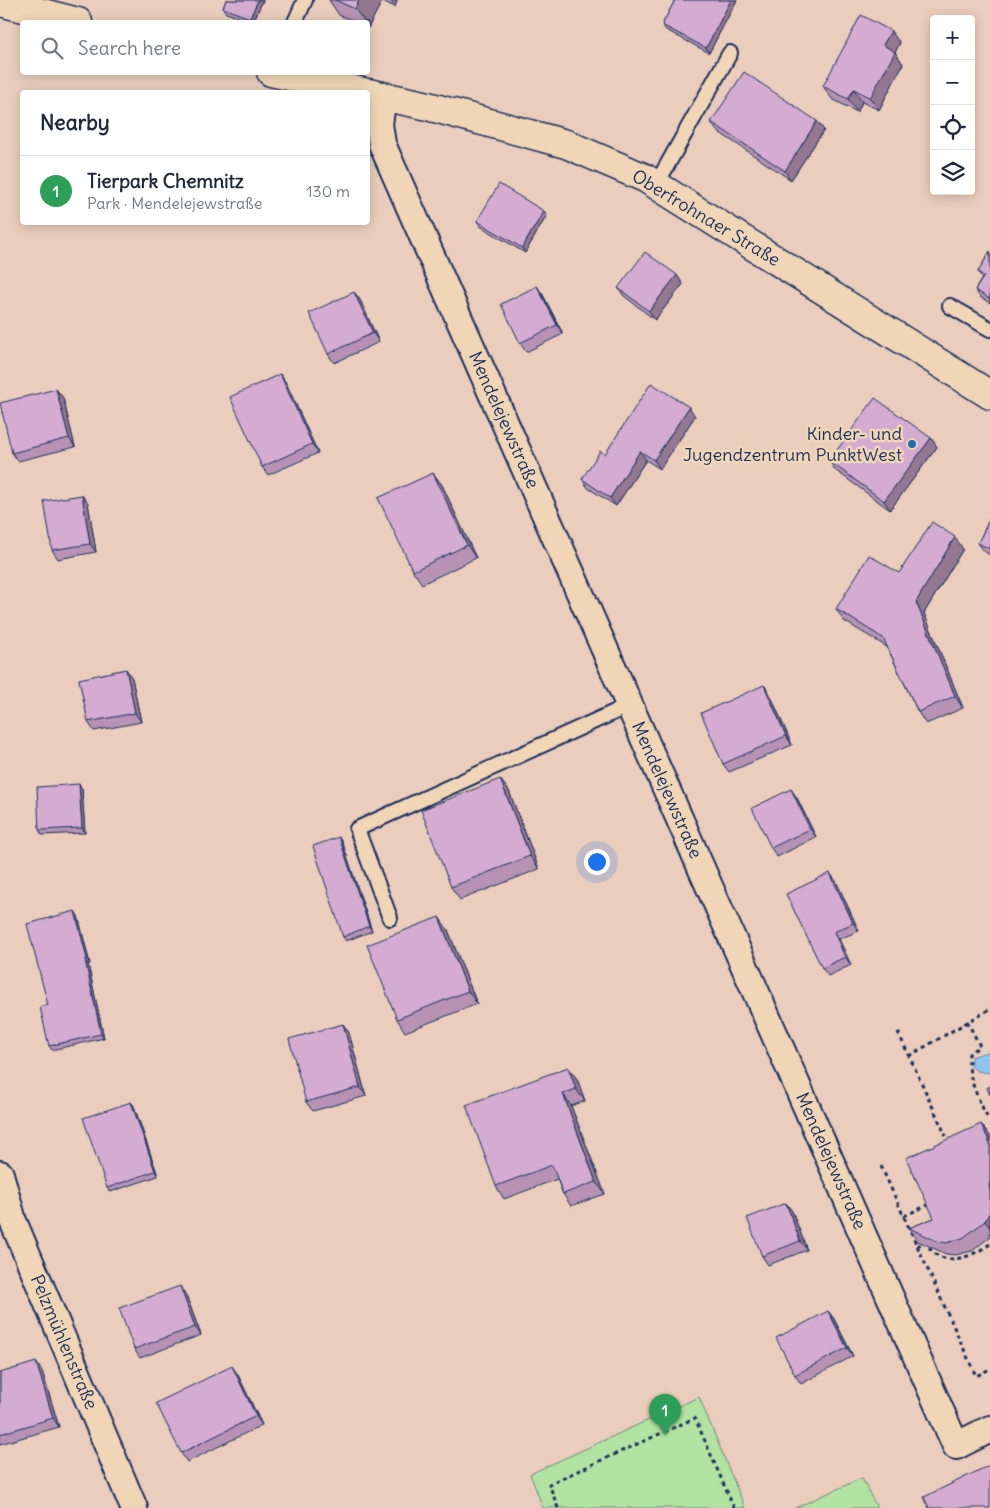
<!DOCTYPE html>
<html lang="en">
<head>
<meta charset="utf-8">
<style>
  body { margin:0; font-family:Delius,sans-serif; background:#f2f2f3; color:#1f2937 }
  .controls { position:absolute; right:15px; top:15px; display:grid; overflow:hidden; border-radius:5px; box-shadow:0 2px 12px #0003 }
  .controls button { width:45px; height:45px; display:grid; place-items:center; padding:0; border:0; border-bottom:1px solid #e0e1e3; background:#fff; color:#1f2937; font:25px sans-serif }
  .you { position:absolute; left:596px; top:861px; width:18px; height:18px; margin:-12px; border:4px solid #fff; border-radius:50%; background:#1a73e8; box-shadow:0 0 0 8px #1a73e833 }
  .badge { display:grid; place-items:center; width:32px; height:32px; border-radius:50%; background:#7c3aed; color:#fff; font-size:16px; font-weight:700 }
  .pin { position:absolute; translate:-50% -41px; filter:drop-shadow(0 1px 2px #0008) }
  .pin::after { content:''; position:absolute; top:26px; width:18px; height:15px; background:inherit; clip-path:polygon(0 0,100% 0,50% 100%) }
  .list { margin:0; padding:0; list-style:none }
  h2 { display:flex; justify-content:space-between; align-items:center; height:65px; margin:0; padding:0 20px; font-size:21px }
  h2 small { font-size:16px; font-weight:400; color:#747a83 }
  .list li { display:grid; grid-template-columns:32px 1fr auto; gap:15px; align-items:center; box-sizing:border-box; height:70px; padding:0 20px; border-top:1px solid #e0e1e3 }
  .list b { display:block; font-size:19px; white-space:nowrap }
  .list p { margin:0; font-size:16px; white-space:nowrap; color:#747a83 }
  .list em { font-size:16px; font-style:normal; color:#747a83 }
  .icon { flex:none; width:28px; height:28px; fill:none; stroke:currentColor; stroke-width:2; stroke-linecap:round; stroke-linejoin:round }
  .map { position:relative; flex:none; width:990px; height:1508px; overflow:hidden }
  .search { position:absolute; background:#fff; box-shadow:0 2px 12px #0003; left:20px; top:20px; width:350px; height:55px; display:flex; align-items:center; gap:12px; box-sizing:border-box; padding:0 18px; border-radius:5px; color:#747a83; font-size:19px }
  .panel { position:absolute; background:#fff; box-shadow:0 2px 12px #0003; left:20px; top:90px; width:350px; height:135px; border-radius:5px }
  .map>svg:first-child { display:block }
</style>
</head>
<body>
<div class="map">
<svg width="990" height="1508" viewBox="0 0 990 1508">
  <rect width="100%" height="100%" fill="#eacdbc"/>
  <filter id="ink" filterUnits="userSpaceOnUse"><feTurbulence type="fractalNoise" baseFrequency=".02" numOctaves="2"/><feDisplacementMap in="SourceGraphic" scale="10" xChannelSelector="R" yChannelSelector="G"/><feConvolveMatrix kernelMatrix="1 2 1 2 8 2 1 2 1" color-interpolation-filters="sRGB"/></filter>
  <g filter="url(#ink)">
    <path fill="#b3e3a2" stroke="#678980" d="M699 1397 745 1508H543L530 1474Z
      M862 1478 877 1508H795Z"/>
    <path fill="#90c6ee" stroke="#618ab4" d="M990 1051V1073L977 1071 971 1066V1057Z"/>
    <g fill="none" stroke-linecap="round" stroke-linejoin="round">
      <defs>
        <path id="lane" d="M295 22 305 0
          M656 185 730 53
          M950 306 990 329
          M390 918 357 829 630 705"/>
        <path id="street" d="M383 97 379 124 382 144 956 1446 990 1429
          M0 1174 13 1221 134 1508"/>
        <path id="secondary" d="M0 2 78 22
          M271 72 363 92
          M368 93 424 105 566 144 645 178 990 395"/>
      </defs>
      <use href="#lane" stroke="#1b2f5e" stroke-width="18"/>
      <use href="#street" stroke="#1b2f5e" stroke-width="30"/>
      <use href="#secondary" stroke="#1b2f5e" stroke-width="31"/>
      <path stroke="#1b2f5e" stroke-width="3" stroke-dasharray="4 4" stroke-linecap="butt" d="M967 1021 980 1046 969 1054C967 1077 977 1096 987 1117
        M898 1032 946 1136
        M909 1056 990 1009
        M881 1166 976 1376 990 1369
        M904 1216 930 1204
        M917 1246 926 1242C940 1270 970 1258 990 1244
        M558 1508 549 1484 695 1418 734 1508"/>
      <use href="#lane" stroke="#f0d6b7" stroke-width="14"/>
      <use href="#street" stroke="#f0d6b7" stroke-width="26"/>
      <use href="#secondary" stroke="#f0d6b7" stroke-width="28"/>
    </g>
    <path fill="#b693b4" stroke="#1b2f5e" d="M226 0H263L253 22 226 13 223 8Z
      M329 0H397L395 7 382 1 368 28V22H356L339 15Z
      M675 0H737L709 53 666 30 662 25Z
      M900 43 895 52 903 64 879 110 862 102 857 112 832 99 823 86Z
      M711 122 824 130 791 180 717 131Z
      M544 211 547 215 525 253 480 226 477 221Z
      M990 251V303L980 297 975 290 982 278 978 272Z
      M683 284 655 320 624 296 618 288Z
      M537 286 543 295 563 334 526 352 520 343Z
      M354 292 360 300 379 342 334 363 328 354Z
      M280 374 286 383 318 453 268 475 262 467Z
      M56 389 63 398 75 447 18 461 12 453Z
      M695 416 660 469 646 460 616 506 588 488 582 479 605 454Z
      M931 438 937 447 890 510 835 470 829 461Z
      M433 473 442 485 476 558 422 584 413 571Z
      M88 503 96 552 58 559 52 550Z
      M990 518V555L984 551 978 543Z
      M963 549 924 613 963 708 926 724 918 712 887 647 844 621 836 609 899 573Z
      M132 678 141 722 94 731 88 722Z
      M764 685 770 694 792 745 729 772 723 764Z
      M500 779 509 791 539 869 460 900 451 887Z
      M82 789 85 833 42 835 39 830Z
      M797 798 816 837 777 857 771 848Z
      M339 837 342 841 372 931 346 941 343 937Z
      M836 881 859 931 839 939 851 965 828 976 822 968Z
      M78 916 90 964H88L104 1038 52 1050 49 1046 48 1005Z
      M448 930 477 1004 405 1032 397 1019Z
      M343 1024 349 1033 366 1096 313 1111 306 1102Z
      M568 1067 577 1079 585 1101 571 1106 605 1194 571 1206 563 1194 557 1179 504 1199 496 1186Z
      M131 1102 134 1106 158 1176 110 1192 107 1188Z
      M981 1124 990 1136V1237L972 1251 955 1255 946 1254 918 1241 909 1228 934 1218Z
      M786 1203 792 1211 807 1250 768 1265 762 1256Z
      M186 1295 201 1335 140 1358 134 1349Z
      M828 1311 834 1319 853 1356 801 1384 795 1375Z
      M42 1371 59 1427 0 1444V1373Z
      M238 1375 262 1425 187 1462 181 1453Z"/>
    <path fill="#947892" stroke="#1b2f5e" d="M258 0H263L253 22 250 18Z
      M359 0H381L382 1 368 28V22H365L355 9Z
      M390 0H397L395 7Z
      M731 0H737L709 53 706 48Z
      M891 31 900 43 895 52 903 64 879 110 870 98 883 45Z
      M854 89 862 102 857 112 848 99Z
      M817 121 824 130 791 180 785 171Z
      M544 211 547 215 525 253 522 248Z
      M677 275 683 284 655 320 649 311Z
      M537 286 543 295 563 334 557 325Z
      M354 292 360 300 379 342 373 333Z
      M280 374 286 383 318 453 312 444Z
      M56 389 63 398 75 447 69 438Z
      M689 407 695 416 660 469 654 460Z
      M931 438 937 447 890 510 884 501Z
      M640 451 646 460 616 506 610 498Z
      M433 473 442 485 476 558 467 545Z
      M82 495 88 503 96 552 90 544Z
      M955 537 963 549 924 613 963 708 955 696 916 602Z
      M126 669 132 678 141 722 135 713Z
      M764 685 770 694 792 745 786 736Z
      M500 779 509 791 539 869 530 856Z
      M79 784 82 789 85 833 82 828Z
      M791 789 797 798 816 837 810 829Z
      M339 837 342 841 372 931 369 926Z
      M830 873 836 881 859 931 853 923Z
      M75 911 78 916 90 964 87 959Z
      M439 917 448 930 477 1004 468 991Z
      M834 932 839 939 851 965 845 957Z
      M85 960 88 964 104 1038 101 1034Z
      M343 1024 349 1033 366 1096 360 1087Z
      M568 1067 577 1079 585 1101 576 1089Z
      M563 1094 571 1106 605 1194 596 1182Z
      M131 1102 134 1106 158 1176 155 1171Z
      M981 1124 990 1136V1143Z
      M786 1203 792 1211 807 1250 800 1241Z
      M990 1212V1228L985 1221Z
      M180 1286 186 1295 201 1335 195 1327Z
      M828 1311 834 1319 853 1356 847 1348Z
      M36 1362 42 1371 59 1427 53 1418Z
      M232 1366 238 1375 262 1425 256 1416Z"/>
    <path fill="#d4abd1" stroke="#1b2f5e" d="M226 0H258L250 18 223 8Z
      M335 0H359L355 9Z
      M675 0H731L706 48 662 25Z
      M861 15 891 31 883 45 895 52 870 98 854 89 848 99 823 86Z
      M744 72 817 121 785 171 711 122Z
      M499 184 544 211 522 248 477 221Z
      M990 251V299L975 290 984 276 978 272Z
      M645 252 677 275 649 311 618 288Z
      M537 286 557 325 520 343 501 304Z
      M354 292 373 333 328 354 309 313Z
      M280 374 312 444 262 467 230 397Z
      M651 383 689 407 654 460 640 451 610 498 582 479 600 451 605 454Z
      M56 389 69 438 12 453 0 403Z
      M875 398 931 438 884 501 829 461Z
      M433 473 467 545 413 571 378 498Z
      M82 495 90 544 52 550 44 501Z
      M990 518V549L978 543Z
      M932 522 955 537 916 602 955 696 918 712 883 638 836 609 869 555 899 573Z
      M126 669 135 713 88 722 79 679Z
      M764 685 786 736 723 764 701 713Z
      M500 779 530 856 451 887 421 810Z
      M79 784 82 828 39 830 37 787Z
      M791 789 810 829 771 848 752 808Z
      M339 837 369 926 343 937 313 846Z
      M830 873 853 923 834 932 845 957 822 968 786 894Z
      M75 911 87 959 85 960 101 1034 49 1046 40 1007 48 1005 27 924Z
      M439 917 468 991 397 1019 367 945Z
      M343 1024 360 1087 306 1102 289 1039Z
      M568 1067 576 1089 563 1094 596 1182 563 1194 552 1165 496 1186 466 1105Z
      M990 1086V1095L987 1088Z
      M131 1102 155 1171 107 1188 83 1118Z
      M981 1124 990 1143V1183L989 1184 990 1193V1212L985 1221 963 1238 946 1243 937 1241 909 1228 934 1218 906 1158Z
      M786 1203 800 1241 762 1256 747 1218Z
      M180 1286 195 1327 134 1349 119 1308Z
      M828 1311 847 1348 795 1375 776 1338Z
      M36 1362 53 1418 0 1434V1373Z
      M232 1366 256 1416 181 1453 156 1403Z
      M990 1465V1508H929L924 1497Z"/>
  </g>
  <circle fill="#1f6fb2" stroke="#f0d6b7" stroke-width="2" cx="912" cy="444" r="5"/>
  <g text-anchor="middle" stroke-width="5" stroke-linejoin="round" paint-order="stroke">
    <g font-size="18" fill="#1b2f5e" stroke="#f0d6b7">
      <text transform="translate(706 218) rotate(31)" y="6">Oberfrohnaer Straße</text>
      <text transform="translate(504 420) rotate(66)" y="6">Mendelejewstraße</text>
      <text transform="translate(667 790) rotate(66)" y="6">Mendelejewstraße</text>
      <text transform="translate(831 1161) rotate(66)" y="6">Mendelejewstraße</text>
      <text transform="translate(64 1342) rotate(67)" y="6">Pelzmühlenstraße</text>
    </g>
    <g font-size="18" fill="#1b2f5e" stroke="#f0d6b7" text-anchor="end">
      <text x="902" y="440">Kinder- und<tspan x="902" dy="21">Jugendzentrum PunktWest</tspan></text>
    </g>
  </g>
</svg>
<div class="controls">
<button>+</button>
<button>−</button>
<button><svg class="icon" aria-label="locate" viewBox="0 0 24 24"><circle cx="12" cy="12" r="6"/><path d="M12 2v4M12 18v4M2 12h4M18 12h4"/></svg></button>
<button><svg class="icon" aria-label="layers" viewBox="0 0 24 24"><path d="M12 4l9 5-9 5-9-5zM3 14l9 5 9-5"/></svg></button>
</div>
<div class="you"></div>
<div class="pin badge" style="left:665px;top:1435px;background:#2e9e5b">1</div>
<div class="search"><svg class="icon" aria-label="search" viewBox="0 0 24 24"><circle cx="10" cy="10" r="6"/><path d="M15 15l6 6"/></svg>Search here</div>
<section class="panel">
<h2>Nearby<small></small></h2>
<ul class="list">
<li><span class="badge" style="background:#2e9e5b">1</span><div><b>Tierpark Chemnitz</b><p>Park · Mendelejewstraße</p></div><em>130 m</em></li>
</ul>
</section>
</div>
</body>
</html>
